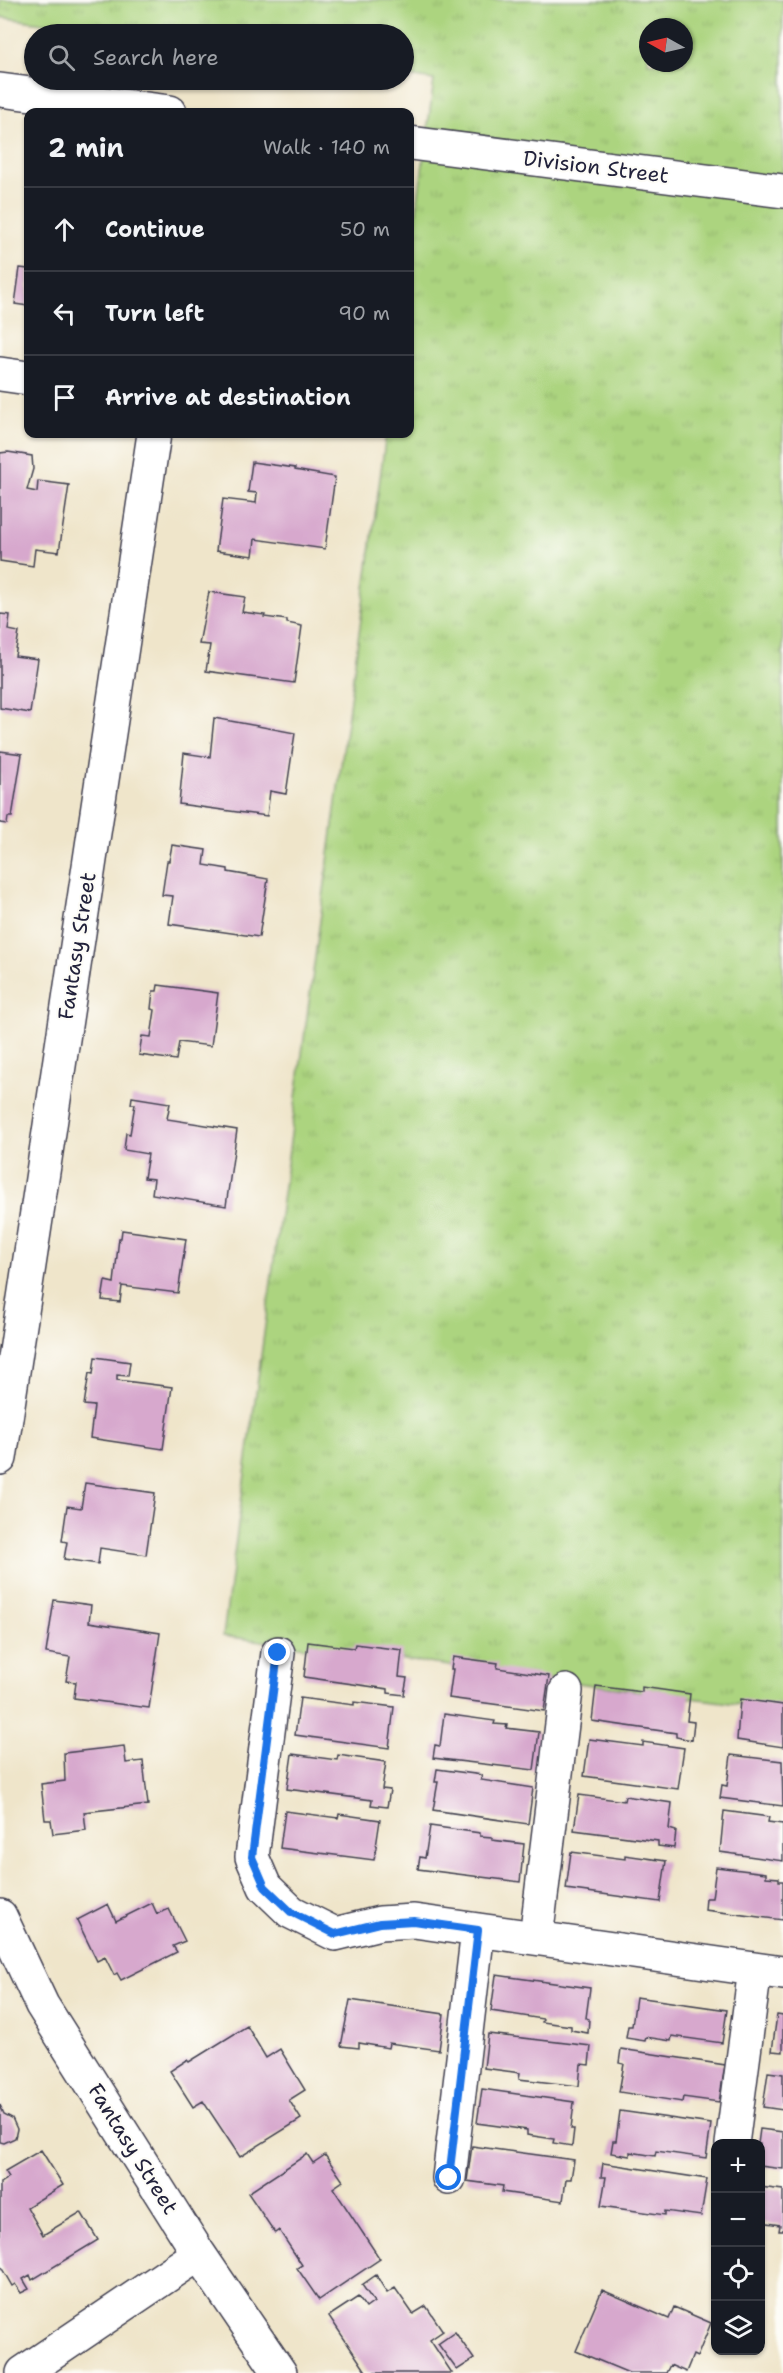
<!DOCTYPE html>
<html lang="en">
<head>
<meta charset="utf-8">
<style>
  body { margin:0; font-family:"Shantell Sans",sans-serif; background:#242831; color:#f1f3f6 }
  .controls { position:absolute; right:18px; bottom:18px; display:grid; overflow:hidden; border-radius:12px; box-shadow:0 2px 4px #0004 }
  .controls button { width:54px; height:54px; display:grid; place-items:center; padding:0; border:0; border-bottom:2px solid #363941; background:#171b24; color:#f1f3f6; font:30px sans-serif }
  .compass { position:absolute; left:639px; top:18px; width:54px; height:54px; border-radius:50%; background:#171b24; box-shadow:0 2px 4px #0004; rotate:278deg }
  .stop { position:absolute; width:18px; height:18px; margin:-14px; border:4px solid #1a73e8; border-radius:50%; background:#fff }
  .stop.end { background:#1a73e8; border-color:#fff; box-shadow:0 2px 6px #0008 }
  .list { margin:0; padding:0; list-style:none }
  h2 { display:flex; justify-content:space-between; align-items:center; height:78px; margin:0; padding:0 24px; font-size:26px }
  h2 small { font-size:20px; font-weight:400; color:#9ea1a6 }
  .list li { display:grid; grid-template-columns:39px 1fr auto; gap:18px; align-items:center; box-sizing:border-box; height:84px; padding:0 24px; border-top:2px solid #363941 }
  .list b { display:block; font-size:22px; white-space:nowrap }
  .list em { font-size:20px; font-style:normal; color:#9ea1a6 }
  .icon { flex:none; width:33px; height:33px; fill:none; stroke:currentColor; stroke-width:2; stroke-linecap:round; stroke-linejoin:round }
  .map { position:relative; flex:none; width:783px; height:2373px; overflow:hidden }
  .search { position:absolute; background:#171b24; box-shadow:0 2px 4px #0004; left:24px; top:24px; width:390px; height:66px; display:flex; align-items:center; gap:15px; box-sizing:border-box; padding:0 21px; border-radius:33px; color:#9ea1a6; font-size:22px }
  .panel { position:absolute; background:#171b24; box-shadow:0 2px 4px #0004; left:24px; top:108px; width:390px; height:330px; border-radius:12px }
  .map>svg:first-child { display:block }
</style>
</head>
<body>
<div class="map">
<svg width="783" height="2373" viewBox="0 0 783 2373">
  <defs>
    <pattern id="grass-tufts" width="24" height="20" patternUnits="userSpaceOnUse" patternTransform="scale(1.5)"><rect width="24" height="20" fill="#acd47f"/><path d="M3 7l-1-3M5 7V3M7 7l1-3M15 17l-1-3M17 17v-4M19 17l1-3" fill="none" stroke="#94b66f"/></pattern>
  </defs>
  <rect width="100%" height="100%" fill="#fdfcf7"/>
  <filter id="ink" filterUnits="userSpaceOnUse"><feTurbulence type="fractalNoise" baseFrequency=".0167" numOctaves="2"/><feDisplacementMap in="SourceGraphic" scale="12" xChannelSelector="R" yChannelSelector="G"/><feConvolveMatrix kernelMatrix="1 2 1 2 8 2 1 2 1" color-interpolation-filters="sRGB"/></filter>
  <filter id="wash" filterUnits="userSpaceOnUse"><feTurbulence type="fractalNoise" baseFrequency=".008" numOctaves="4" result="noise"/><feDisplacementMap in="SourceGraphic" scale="24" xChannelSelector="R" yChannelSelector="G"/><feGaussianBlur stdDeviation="1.35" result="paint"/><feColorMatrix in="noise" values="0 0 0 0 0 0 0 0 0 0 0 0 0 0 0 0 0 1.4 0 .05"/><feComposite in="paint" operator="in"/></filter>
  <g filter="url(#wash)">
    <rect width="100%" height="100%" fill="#efe5ca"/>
    <path fill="url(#grass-tufts)" stroke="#677b5d" stroke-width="1.5" fill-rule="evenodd" d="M0 0H783V1710L223 1636 386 434H410V261L434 80 404 75V34H122L0 17ZM648 27H684V63H648Z"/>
    <g id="blocks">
      <path fill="#d7a8cd" d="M20 268 28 269V306L15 304Z
        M8 452 32 456 33 469 27 490 37 492 38 481 69 485 59 552 35 549 33 566 0 561V453Z
        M252 462 295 468V470L335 477 325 549 255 539 253 556 216 551 223 499 256 503 257 493 248 492Z
        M209 592 245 597 242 612 265 615 264 617 287 620V623L302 626 294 683 206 671 210 645 199 644Z
        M0 614 10 615 8 630 19 632 15 656 38 659 30 713 0 708Z
        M214 718 295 733 286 794 270 791 267 816 179 804 184 753 210 757Z
        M0 751 22 754 12 817H8L7 824 0 823Z
        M172 845 206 850 204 865 228 869V872L268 879 259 937 169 924 173 896 162 895 167 861H169Z
        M158 985 218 993 211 1046 179 1042 176 1060 139 1055 142 1036 151 1037 155 1010 151 1009 153 991H157Z
        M132 1097 170 1103 167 1119 237 1130 226 1206 152 1194 154 1179 144 1178 148 1154 124 1150 126 1133 130 1134 135 1104H131Z
        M122 1230 186 1239 178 1293 122 1286 120 1302 102 1300 105 1281 114 1283 119 1238H121Z
        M95 1357 130 1362 128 1376 117 1375V1380L172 1387 163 1449 90 1438 94 1406 84 1405 89 1373 93 1374Z
        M85 1483 155 1493 146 1555 100 1548 98 1564 64 1559 67 1542 62 1541 67 1506 81 1508Z
        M54 1600 91 1605 89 1622 160 1633 149 1708 74 1698 76 1682 66 1681 70 1657 46 1653Z
        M308 1642 354 1648 355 1644 402 1650 399 1677 407 1678 404 1695 388 1693V1689L304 1677Z
        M453 1657 498 1663 497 1668 549 1676 544 1711 449 1698 453 1669H451Z
        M596 1686 642 1692V1687L690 1694 687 1721 694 1722 692 1740 676 1737V1733L592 1721Z
        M300 1698 354 1705V1702L394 1707 389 1748 295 1735Z
        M740 1699 783 1705V1747L737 1740Z
        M444 1714 495 1721 494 1724 507 1725 506 1728 539 1732 534 1770 433 1758 435 1745 440 1746Z
        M589 1739 643 1746V1742L684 1748 678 1789 584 1776Z
        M124 1746 126 1763 143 1761 148 1805 84 1812 86 1830 53 1834 51 1820H45L41 1784 65 1781 64 1753Z
        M292 1754 337 1760 338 1755 386 1762 382 1789 390 1790 387 1807 371 1805 372 1800 287 1789Z
        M731 1755 782 1761 783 1806 720 1798 722 1785 727 1786Z
        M437 1769 482 1775 481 1780 533 1788 528 1824 433 1810 438 1782H435Z
        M579 1795 624 1801 625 1796 672 1803 669 1829 676 1831 674 1848 658 1846V1841L574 1830Z
        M285 1811 338 1818 339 1814 380 1820 374 1860 280 1848Z
        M724 1811 769 1817 768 1822 783 1824V1861L720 1852Z
        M430 1826 480 1833V1836L492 1837V1840L524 1844 520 1882 418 1869 420 1857 425 1858Z
        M571 1852 625 1859V1855L666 1861 660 1902 566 1889Z
        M716 1867 766 1873V1877L779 1878V1881H783V1920L705 1910 706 1898H712Z
        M152 1903 157 1914 169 1909 185 1941 173 1946 177 1952 121 1980 117 1973 114 1975 105 1957 97 1961 77 1920 108 1904 116 1921Z
        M496 1975 590 1988 586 2018 589 2019 588 2033 571 2030V2026L542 2022 543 2019 491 2011Z
        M636 1997 727 2010 722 2043 672 2036 671 2041 646 2037 645 2041 626 2038 628 2026H632Z
        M350 2000 444 2014 439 2050 389 2043 388 2048 359 2043V2048L341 2046Z
        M777 2015 783 2016V2052L772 2051Z
        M247 2026 266 2058 280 2049 305 2090 289 2100 301 2119 240 2157 203 2101 193 2107 170 2071 187 2060 189 2062Z
        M488 2034 591 2046 589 2065 581 2064 579 2086 519 2079 520 2073 484 2068Z
        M621 2049 725 2065 719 2102 683 2097 682 2102 619 2092 624 2064 619 2063Z
        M768 2072 783 2074V2110L763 2107Z
        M482 2089 574 2102 571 2129H574L572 2146 553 2143 554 2139 527 2135V2130L477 2123Z
        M0 2105 4 2114 12 2118 17 2129 15 2138 4 2143 0 2142Z
        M620 2111 711 2124 706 2158 656 2151 655 2156 630 2152V2156L611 2153 613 2141H616Z
        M760 2129 783 2132V2169L760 2166V2144H758Z
        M472 2146 574 2160 571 2179H566L563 2201 502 2192 503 2186 467 2181Z
        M41 2150 63 2185 27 2207 43 2235 81 2212 98 2240 32 2280 30 2275 23 2279 29 2289 21 2293 15 2284 12 2286 0 2265V2183L9 2177 5 2171Z
        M307 2154 313 2163 325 2155 343 2181 333 2188 380 2259 319 2300 297 2268 302 2265 279 2230 275 2233 248 2193Z
        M603 2163 707 2179 701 2216 665 2211V2215L601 2206 606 2177H601Z
        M760 2187 783 2190V2231H779L780 2225 760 2222Z
        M376 2275 387 2293 395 2288 413 2314 426 2306 443 2331 430 2340 452 2373H367L329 2316 358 2297 366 2308 374 2302 362 2285Z
        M602 2290 669 2319 674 2307 711 2323 697 2357 693 2355 686 2372 670 2365 666 2373H629L576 2351Z
        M455 2332 474 2359 457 2370 438 2344Z"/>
    </g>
  </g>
  <g filter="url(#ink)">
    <use href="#blocks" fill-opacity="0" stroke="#413f50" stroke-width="1.5"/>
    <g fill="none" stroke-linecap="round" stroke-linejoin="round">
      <defs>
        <path id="minor" d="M0 374 28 378
          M0 1458 154 434
          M278 1653 252 1857 265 1887 291 1912 335 1934 380 1923 414 1921 783 1973
          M0 1916 42 2005 199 2254 280 2373
          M536 1938 566 1691
          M732 2144 755 1969
          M449 2178 478 1930
          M23 2373 199 2254"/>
        <path id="tertiary" d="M0 90 170 112
          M410 143 783 191"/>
      </defs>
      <use href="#minor" stroke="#413f50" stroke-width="36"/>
      <use href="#tertiary" stroke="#413f50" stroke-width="36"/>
      <use href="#minor" stroke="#fff" stroke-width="33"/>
      <use href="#tertiary" stroke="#fff" stroke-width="33"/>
    </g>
  </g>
  <g fill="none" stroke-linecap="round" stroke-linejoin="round" filter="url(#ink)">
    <path stroke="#1a73e8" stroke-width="8" d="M278 1653 252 1857 265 1887 291 1912 335 1934 380 1923 414 1921 478 1930 449 2178"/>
  </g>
  <g text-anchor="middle" stroke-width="4.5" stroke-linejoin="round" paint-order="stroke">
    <g font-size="21" fill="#22223b" stroke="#fdfcf7">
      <text transform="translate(596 167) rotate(7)" y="7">Division Street</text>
      <text transform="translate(77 946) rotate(-81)" y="7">Fantasy Street</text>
      <text transform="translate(133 2149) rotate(58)" y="7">Fantasy Street</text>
    </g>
  </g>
</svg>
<div class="controls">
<button>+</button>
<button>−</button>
<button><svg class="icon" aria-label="locate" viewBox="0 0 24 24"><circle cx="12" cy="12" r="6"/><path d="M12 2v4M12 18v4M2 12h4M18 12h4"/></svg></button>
<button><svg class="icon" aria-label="layers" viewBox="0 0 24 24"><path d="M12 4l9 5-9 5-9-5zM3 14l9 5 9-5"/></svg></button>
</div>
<svg class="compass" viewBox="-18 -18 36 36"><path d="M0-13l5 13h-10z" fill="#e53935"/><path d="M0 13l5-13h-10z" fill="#9ea1a6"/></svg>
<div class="stop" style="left:449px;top:2178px"></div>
<div class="stop end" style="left:278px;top:1653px"></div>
<div class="search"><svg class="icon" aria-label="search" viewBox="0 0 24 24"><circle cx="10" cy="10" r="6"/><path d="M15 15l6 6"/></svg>Search here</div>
<section class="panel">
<h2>2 min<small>Walk · 140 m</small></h2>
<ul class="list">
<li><svg class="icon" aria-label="ahead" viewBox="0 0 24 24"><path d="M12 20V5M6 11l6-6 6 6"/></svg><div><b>Continue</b></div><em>50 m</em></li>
<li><svg class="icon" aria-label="left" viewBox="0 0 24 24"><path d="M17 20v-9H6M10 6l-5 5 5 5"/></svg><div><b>Turn left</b></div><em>90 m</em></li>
<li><svg class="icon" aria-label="arrive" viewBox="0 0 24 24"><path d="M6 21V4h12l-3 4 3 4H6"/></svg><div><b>Arrive at destination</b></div></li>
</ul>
</section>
</div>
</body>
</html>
